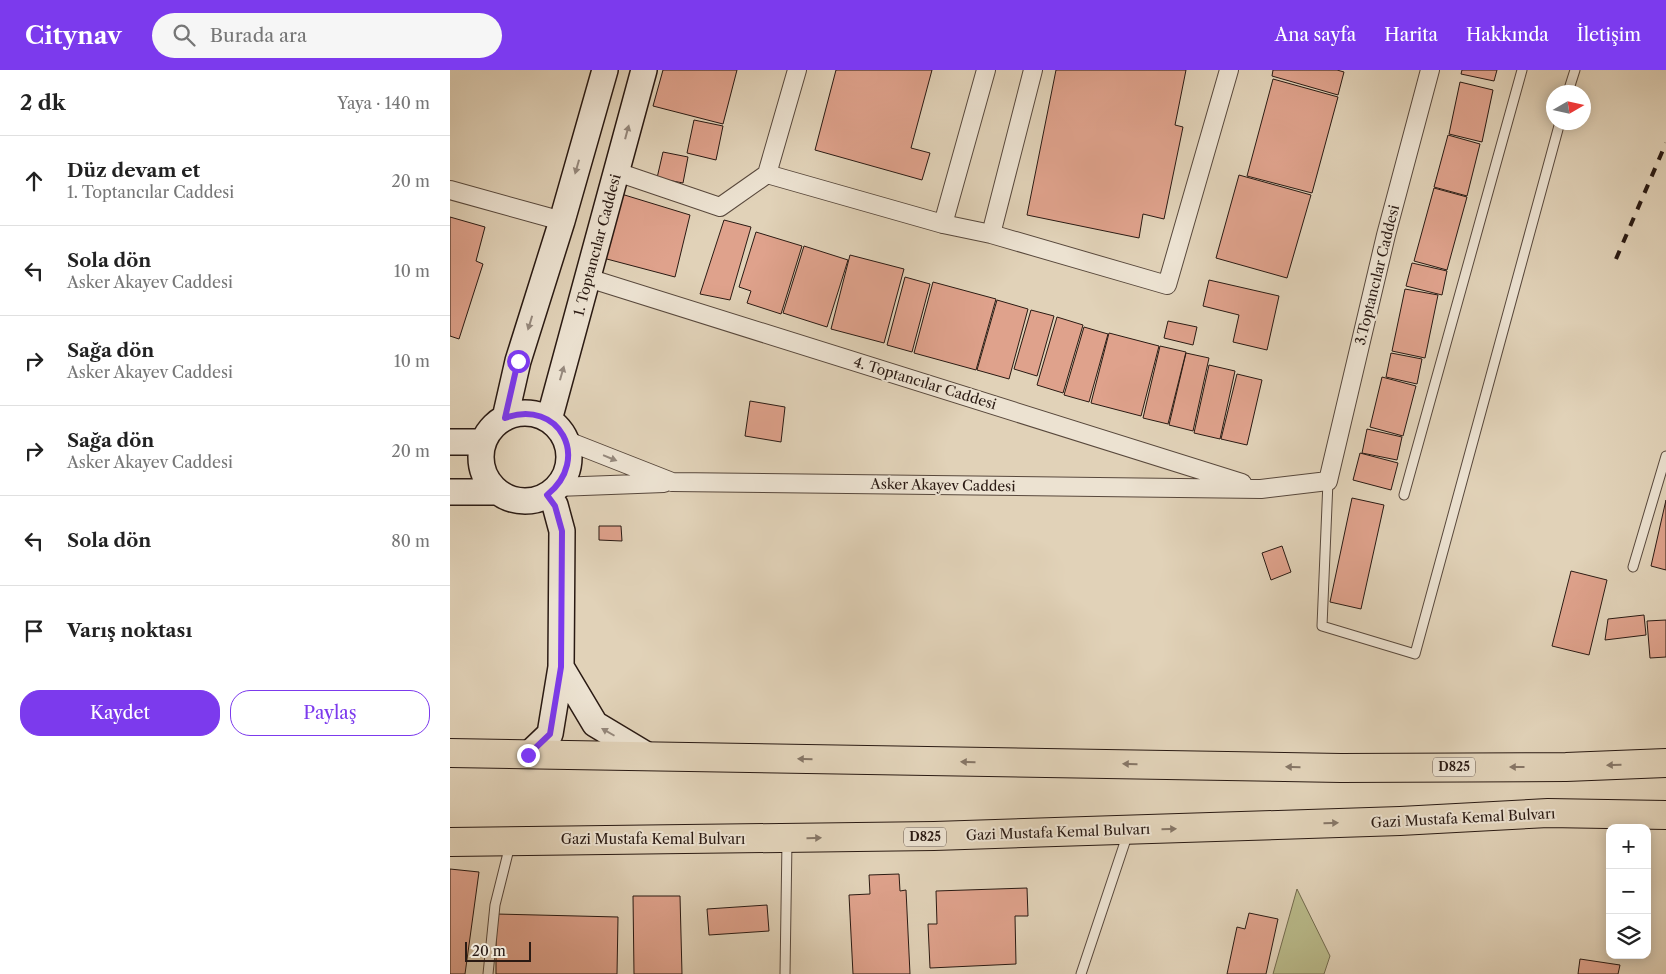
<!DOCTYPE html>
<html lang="tr">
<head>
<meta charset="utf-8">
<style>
  body { margin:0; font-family:"Libre Caslon Text",serif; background:#f6f6f6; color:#222 }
  .controls { position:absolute; right:15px; bottom:15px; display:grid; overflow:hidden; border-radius:10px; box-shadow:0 2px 12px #0003 }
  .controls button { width:45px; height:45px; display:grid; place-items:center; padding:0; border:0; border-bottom:1px solid #e0e0e0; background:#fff; color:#222; font:25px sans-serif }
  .compass { position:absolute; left:1096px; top:15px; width:45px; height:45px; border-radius:50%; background:#fff; box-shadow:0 2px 12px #0003; rotate:81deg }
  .scale { position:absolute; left:15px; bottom:12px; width:66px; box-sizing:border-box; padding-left:5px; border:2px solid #2a1a13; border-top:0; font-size:14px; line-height:18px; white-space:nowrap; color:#2a1a13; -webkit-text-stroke:4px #ece2d1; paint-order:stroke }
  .stop { position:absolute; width:15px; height:15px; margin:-11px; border:4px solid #7c3aed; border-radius:50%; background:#fff }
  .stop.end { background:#7c3aed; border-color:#fff; box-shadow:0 1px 5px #0008 }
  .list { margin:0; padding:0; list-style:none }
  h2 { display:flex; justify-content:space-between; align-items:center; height:65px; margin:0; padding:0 20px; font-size:21px }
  h2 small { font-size:16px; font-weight:400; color:#767676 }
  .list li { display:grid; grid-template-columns:32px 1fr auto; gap:15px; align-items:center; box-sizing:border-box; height:90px; padding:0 20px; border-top:1px solid #e0e0e0 }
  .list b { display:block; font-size:19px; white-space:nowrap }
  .list p { margin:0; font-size:16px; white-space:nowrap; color:#767676 }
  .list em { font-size:16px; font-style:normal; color:#767676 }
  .actions { display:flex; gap:10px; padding:15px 20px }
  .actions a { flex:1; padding:11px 0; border:1px solid #7c3aed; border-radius:20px; text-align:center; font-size:18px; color:#7c3aed }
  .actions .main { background:#7c3aed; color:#fff }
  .icon { flex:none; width:28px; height:28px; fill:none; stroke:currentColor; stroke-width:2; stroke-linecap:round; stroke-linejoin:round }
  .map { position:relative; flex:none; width:1216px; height:904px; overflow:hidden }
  header { display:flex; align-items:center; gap:30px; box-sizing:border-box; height:70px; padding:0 25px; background:#7c3aed; color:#fff }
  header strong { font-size:24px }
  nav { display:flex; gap:28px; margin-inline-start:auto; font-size:18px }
  .search { width:350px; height:45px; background:#f6f6f6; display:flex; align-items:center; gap:12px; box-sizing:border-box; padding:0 18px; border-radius:28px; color:#767676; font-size:19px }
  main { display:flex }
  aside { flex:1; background:#fff }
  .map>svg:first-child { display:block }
</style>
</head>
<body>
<header>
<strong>Citynav</strong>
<div class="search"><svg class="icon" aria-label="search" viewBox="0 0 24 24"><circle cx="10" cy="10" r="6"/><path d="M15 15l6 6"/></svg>Burada ara</div>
<nav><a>Ana sayfa</a><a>Harita</a><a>Hakkında</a><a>İletişim</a></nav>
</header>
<main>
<aside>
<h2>2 dk<small>Yaya · 140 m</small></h2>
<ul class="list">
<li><svg class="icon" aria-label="ahead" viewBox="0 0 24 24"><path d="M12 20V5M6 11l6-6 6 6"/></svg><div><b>Düz devam et</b><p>1. Toptancılar Caddesi</p></div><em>20 m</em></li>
<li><svg class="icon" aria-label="left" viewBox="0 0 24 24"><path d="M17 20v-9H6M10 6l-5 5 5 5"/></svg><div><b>Sola dön</b><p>Asker Akayev Caddesi</p></div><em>10 m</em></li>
<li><svg class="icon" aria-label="right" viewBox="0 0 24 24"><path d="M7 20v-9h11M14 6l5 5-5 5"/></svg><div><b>Sağa dön</b><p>Asker Akayev Caddesi</p></div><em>10 m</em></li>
<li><svg class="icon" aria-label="right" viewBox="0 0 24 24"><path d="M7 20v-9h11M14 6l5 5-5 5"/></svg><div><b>Sağa dön</b><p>Asker Akayev Caddesi</p></div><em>20 m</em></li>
<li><svg class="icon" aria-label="left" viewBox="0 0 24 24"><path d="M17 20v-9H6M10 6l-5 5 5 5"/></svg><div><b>Sola dön</b></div><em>80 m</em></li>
<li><svg class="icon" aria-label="arrive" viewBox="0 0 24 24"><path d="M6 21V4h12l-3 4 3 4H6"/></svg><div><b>Varış noktası</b></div></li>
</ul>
<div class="actions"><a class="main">Kaydet</a><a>Paylaş</a></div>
</aside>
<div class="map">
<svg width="1216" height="904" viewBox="0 0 1216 904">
  <rect width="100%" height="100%" fill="#e1d2b8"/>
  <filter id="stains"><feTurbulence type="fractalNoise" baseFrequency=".004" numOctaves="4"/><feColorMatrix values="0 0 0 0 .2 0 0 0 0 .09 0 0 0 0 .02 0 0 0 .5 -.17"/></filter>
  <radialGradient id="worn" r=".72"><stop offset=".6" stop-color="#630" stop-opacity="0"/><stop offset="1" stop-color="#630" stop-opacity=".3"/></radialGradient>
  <path fill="#b9ba8a" stroke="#726a4e" d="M847 819 880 886 874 904H823Z"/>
  <path fill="#dfa28c" stroke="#2a1a13" d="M213 0H287L273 54 203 36Z
    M386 0H482L461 78 480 83 472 110 365 80Z
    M606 0H736L725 55 733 57 714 149 693 144 689 168 577 145Z
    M823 0H887L894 2 888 25 822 6Z
    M1012 0H1047L1044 11 1011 4Z
    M823 9 888 27 862 123 797 106Z
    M1010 12 1043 20 1032 72 999 64Z
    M244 50 273 56 266 90 237 83Z
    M998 65 1030 74 1017 126 984 117Z
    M213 82 238 87 233 113 207 108Z
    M789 105 861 125 837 208 766 188Z
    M984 118 1017 127 997 200 964 191Z
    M168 123 240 145 225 207 153 188Z
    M0 147 35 157 26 191 33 194 9 269 0 266Z
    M274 150 301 157 280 230 250 224Z
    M306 162 352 176 331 244 297 233 301 221 289 217Z
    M354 176 398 190 377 257 333 243Z
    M400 185 454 199 434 273 381 259Z
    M962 193 997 201 992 225 956 216Z
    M455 207 480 214 462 282 437 275Z
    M759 210 829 226 817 280 783 272 789 245 753 236Z
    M483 212 546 229 526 300 464 283Z
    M955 219 988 225 975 288 942 281Z
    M547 230 578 239 559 309 527 300Z
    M581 240 604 246 587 306 564 299Z
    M607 247 633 255 613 323 587 315Z
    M718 251 747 257 743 275 714 268Z
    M634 257 658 264 639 332 614 325Z
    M659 263 709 276 691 346 641 333Z
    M710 276 736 282 718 354 693 348Z
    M736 283 759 288 743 361 719 355Z
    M941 283 972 289 967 314 936 307Z
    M759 295 785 301 770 369 744 363Z
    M787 304 812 310 797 375 771 369Z
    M932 307 966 316 953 366 920 357Z
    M300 331 335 337 331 372 295 366Z
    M917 359 952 367 947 390 912 383Z
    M910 383 948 393 941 420 903 410Z
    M902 428 934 435 911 539 880 532Z
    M1216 430V500L1201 496Z
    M149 456H171L172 471 149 470Z
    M832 476 841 502 821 510 812 483Z
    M1121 501 1157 510 1139 585 1102 576Z
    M1194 545 1196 565 1155 570 1158 549Z
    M1216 550V587L1200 588 1197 551Z
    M0 799 29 802 15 904H0Z
    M449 804 450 821 456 820 460 904H403L399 825 420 824 419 805Z
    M577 818 578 846H565L566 894 480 898 478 854H487L486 821Z
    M183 826H230L232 904H184Z
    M317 835 319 861 259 865 257 839Z
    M799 843 828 849 816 904H777L787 857 795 859Z
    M46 844 168 847 167 904H46Z
    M1130 889 1170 895 1168 904H1128Z"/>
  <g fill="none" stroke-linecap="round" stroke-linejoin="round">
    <defs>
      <path id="lane" d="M1118 22 1125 0
        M878 411 872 556 965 584 1110 52
        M954 425 1072 0
        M1183 497 1216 386
        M38 904 45 835 60 775
        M335 904 337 771
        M631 904 678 763"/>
      <path id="street" d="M167 102 270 137 317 104 493 154 541 164 717 215 779 0
        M317 104 347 0
        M0 120 112 151
        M493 154 536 0
        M541 164 583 0
        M138 208 792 413
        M115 370 222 412 811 419 878 411 936 165 980 0
        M107 417 214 413"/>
      <path id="secondary" d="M31 387a44 44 0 1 1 88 0a44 44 0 1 1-88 0Z
        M55 348 68 291 112 151 155 0
        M99 350 194 0
        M0 372H33
        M0 422H47
        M97 425 105 435 112 461 111 597
        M78 685 100 664 111 597 145 654 200 687"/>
      <path id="highway" d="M0 683 891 698 1116 697 1216 693
        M0 772 484 766 950 751 1098 743 1216 745"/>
    </defs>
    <use href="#lane" stroke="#58483c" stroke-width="11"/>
    <use href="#street" stroke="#58483c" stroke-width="20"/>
    <use href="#secondary" stroke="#2a1a13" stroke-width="28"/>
    <use href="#highway" stroke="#2a1a13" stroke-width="30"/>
    <use href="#lane" stroke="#ece2d1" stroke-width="9"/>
    <use href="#street" stroke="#ece2d1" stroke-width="18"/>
    <use href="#secondary" stroke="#ece2d1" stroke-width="25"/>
    <use href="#highway" stroke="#e1d2b8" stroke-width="28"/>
    <path stroke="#2a1a13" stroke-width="4" stroke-dasharray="9 9" stroke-linecap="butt" d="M1166 189 1216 73"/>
  </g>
  <defs><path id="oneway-solid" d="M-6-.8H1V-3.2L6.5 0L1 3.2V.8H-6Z" transform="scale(1.25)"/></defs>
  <g fill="#95887c">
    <use href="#oneway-solid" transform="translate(177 62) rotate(-75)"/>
    <use href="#oneway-solid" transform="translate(127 97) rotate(106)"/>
    <use href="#oneway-solid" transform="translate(80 253) rotate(107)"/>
    <use href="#oneway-solid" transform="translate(112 303) rotate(-74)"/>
    <use href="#oneway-solid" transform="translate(160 388) rotate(22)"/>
    <use href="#oneway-solid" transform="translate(158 662) rotate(-150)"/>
  </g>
  <g fill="#867666">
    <use href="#oneway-solid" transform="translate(355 689) rotate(-179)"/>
    <use href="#oneway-solid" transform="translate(518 692) rotate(-179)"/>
    <use href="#oneway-solid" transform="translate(680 694) rotate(-179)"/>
    <use href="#oneway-solid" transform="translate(1164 695) rotate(178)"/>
    <use href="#oneway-solid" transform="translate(843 697) rotate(-179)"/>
    <use href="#oneway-solid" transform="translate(1067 697) rotate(180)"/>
    <use href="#oneway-solid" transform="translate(881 753) rotate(-2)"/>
    <use href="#oneway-solid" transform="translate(719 759) rotate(-2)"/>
    <use href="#oneway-solid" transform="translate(364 768) rotate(-1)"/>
  </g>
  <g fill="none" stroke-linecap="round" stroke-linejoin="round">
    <path stroke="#7c3aed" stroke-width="6" d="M68 291 55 348C109 328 142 389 97 425L105 436 112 461 111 597 100 664 78 685"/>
  </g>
  <g text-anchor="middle" stroke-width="4" stroke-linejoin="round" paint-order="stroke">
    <g fill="#ece2d1" stroke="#64564c" stroke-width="1">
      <rect x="983" y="687.5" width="42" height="19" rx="4"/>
      <rect x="454" y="757.5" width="42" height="19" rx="4"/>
    </g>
    <g font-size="12" font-weight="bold" fill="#2a1a13">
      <text x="1004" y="701">D825</text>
      <text x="475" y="771">D825</text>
    </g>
    <g font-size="14" fill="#2a1a13" stroke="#ece2d1">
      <text transform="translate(147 175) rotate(-75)" y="5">1. Toptancılar Caddesi</text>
      <text transform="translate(927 205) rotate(-76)" y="5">3.Toptancılar Caddesi</text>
      <text transform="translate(475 313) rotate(17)" y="5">4. Toptancılar Caddesi</text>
      <text transform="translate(493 415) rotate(1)" y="5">Asker Akayev Caddesi</text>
      <text transform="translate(1013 748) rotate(-3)" y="5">Gazi Mustafa Kemal Bulvarı</text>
      <text transform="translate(608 762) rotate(-2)" y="5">Gazi Mustafa Kemal Bulvarı</text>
      <text x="203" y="774">Gazi Mustafa Kemal Bulvarı</text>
    </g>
  </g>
  <rect width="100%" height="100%" filter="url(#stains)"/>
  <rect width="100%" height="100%" fill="url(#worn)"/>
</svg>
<div class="controls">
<button>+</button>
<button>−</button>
<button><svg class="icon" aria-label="layers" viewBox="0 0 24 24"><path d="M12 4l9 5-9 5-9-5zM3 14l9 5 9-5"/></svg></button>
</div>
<svg class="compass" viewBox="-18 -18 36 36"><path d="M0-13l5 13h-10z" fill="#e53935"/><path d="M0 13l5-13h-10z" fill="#767676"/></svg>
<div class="scale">20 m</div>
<div class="stop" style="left:68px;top:291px"></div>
<div class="stop end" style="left:78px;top:685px"></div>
</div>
</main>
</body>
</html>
